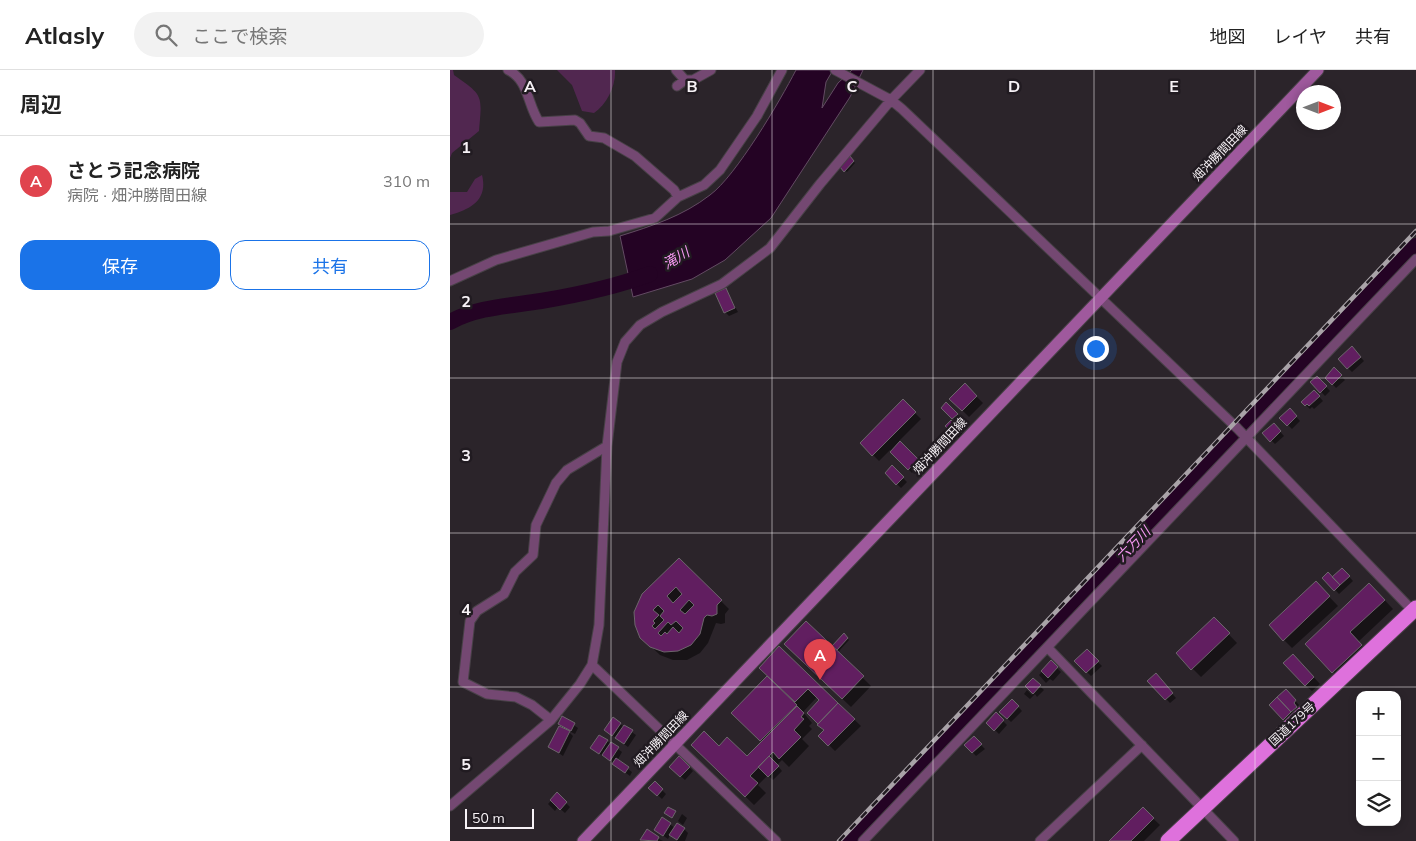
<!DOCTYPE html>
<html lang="ja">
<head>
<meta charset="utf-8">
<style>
  body { margin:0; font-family:Mulish,"Noto Sans JP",sans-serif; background:#f2f2f2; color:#222 }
  .controls { position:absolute; right:15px; bottom:15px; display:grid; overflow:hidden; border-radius:10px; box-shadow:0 2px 8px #0003 }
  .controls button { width:45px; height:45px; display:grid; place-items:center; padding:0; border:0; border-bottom:1px solid #e0e0e0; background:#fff; color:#222; font:25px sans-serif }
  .compass { position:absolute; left:846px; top:15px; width:45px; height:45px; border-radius:50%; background:#fff; box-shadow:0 2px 8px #0003; rotate:90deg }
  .scale { position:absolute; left:15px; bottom:12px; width:69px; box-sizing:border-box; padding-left:5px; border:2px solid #f7f2f6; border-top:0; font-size:14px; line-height:18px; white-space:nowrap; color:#f7f2f6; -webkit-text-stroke:4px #211b21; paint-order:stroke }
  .you { position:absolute; left:645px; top:278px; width:18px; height:18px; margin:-12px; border:4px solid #fff; border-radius:50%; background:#1a73e8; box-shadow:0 0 0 8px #1a73e833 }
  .badge { display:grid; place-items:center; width:32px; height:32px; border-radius:50%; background:#1a73e8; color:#fff; font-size:16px; font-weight:700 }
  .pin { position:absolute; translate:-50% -41px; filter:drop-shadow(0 1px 2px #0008) }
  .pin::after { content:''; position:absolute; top:26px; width:18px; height:15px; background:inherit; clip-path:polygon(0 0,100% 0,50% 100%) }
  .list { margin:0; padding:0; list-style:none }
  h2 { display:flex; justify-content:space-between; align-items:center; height:65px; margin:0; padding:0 20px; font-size:21px }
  h2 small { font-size:16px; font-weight:400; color:#767676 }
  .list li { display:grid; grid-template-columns:32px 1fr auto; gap:15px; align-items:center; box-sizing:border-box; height:90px; padding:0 20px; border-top:1px solid #e0e0e0 }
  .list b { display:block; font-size:19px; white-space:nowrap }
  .list p { margin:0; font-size:16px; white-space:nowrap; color:#767676 }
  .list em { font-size:16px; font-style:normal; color:#767676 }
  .actions { display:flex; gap:10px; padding:15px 20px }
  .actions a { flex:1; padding:11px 0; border:1px solid #1a73e8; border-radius:15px; text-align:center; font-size:18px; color:#1a73e8 }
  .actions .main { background:#1a73e8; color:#fff }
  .icon { flex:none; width:28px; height:28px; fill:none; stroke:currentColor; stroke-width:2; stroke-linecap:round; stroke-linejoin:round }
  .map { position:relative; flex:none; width:966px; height:771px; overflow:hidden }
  header { display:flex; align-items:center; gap:30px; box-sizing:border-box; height:70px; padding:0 25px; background:#fff; border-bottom:1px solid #e0e0e0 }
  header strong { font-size:24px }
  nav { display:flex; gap:28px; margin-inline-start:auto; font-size:18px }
  .search { width:350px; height:45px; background:#f2f2f2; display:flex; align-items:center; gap:12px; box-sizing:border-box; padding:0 18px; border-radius:28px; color:#767676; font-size:19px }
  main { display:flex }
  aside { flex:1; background:#fff }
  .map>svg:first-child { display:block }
</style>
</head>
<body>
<header>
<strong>Atlasly</strong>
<div class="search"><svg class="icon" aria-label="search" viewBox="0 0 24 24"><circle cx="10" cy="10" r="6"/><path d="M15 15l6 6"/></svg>ここで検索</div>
<nav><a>地図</a><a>レイヤ</a><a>共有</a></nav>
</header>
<main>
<aside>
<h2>周辺<small></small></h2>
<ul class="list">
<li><span class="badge" style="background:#e0444e">A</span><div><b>さとう記念病院</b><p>病院 · 畑沖勝間田線</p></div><em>310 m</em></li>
</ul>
<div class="actions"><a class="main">保存</a><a>共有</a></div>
</aside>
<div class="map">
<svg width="966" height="771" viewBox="0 0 966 771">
  <rect width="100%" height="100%" fill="#2b242a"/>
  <path fill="#512750" d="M0 0H3L4 5C34 26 32 25 29 61L2 83 0 88Z
    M107 0H165C166 16 157 34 144 43L132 41 122 15Z
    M32 105C38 129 22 139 0 145V122H17L25 109Z"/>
  <path fill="#240324" stroke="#634b63" d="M346 0H383L376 12 372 38 388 13 402 0H413L400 27 321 148 275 190 242 209 183 227 170 166C202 156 233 146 260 125 286 106 330 31 346 0Z"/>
  <path fill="#0007" d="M400 88 405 93 397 102 391 97Z
    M275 219 288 242 279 246 275 242Z
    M902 278 914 291 902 302 889 289Z
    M884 299 895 310 886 318 877 308Z
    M867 307 880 321 875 326 862 312Z
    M515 315 533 333 519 347 501 329Z
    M864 321 873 331 864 339 862 337 860 339 853 332Z
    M453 331 471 349 449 371 471 393 462 403 440 380 429 391 411 373Z
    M496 334 511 348 507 352 493 338Z
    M840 340 850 351 842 359 831 348Z
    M501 352 515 366 511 370 497 356Z
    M824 355 834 366 825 374 814 363Z
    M442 397 457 412 451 418 436 403Z
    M229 490 279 539 275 544V553L271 554 266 553 258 573 250 583 237 590H223L210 585 191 567 186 555Z
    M892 499 903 511 889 524 874 508H882Z
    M866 513 888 536 842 578 834 570Z
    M928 523 943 539 908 572 920 585 892 611 856 574Z
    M764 549 787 573 751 607 727 583Z
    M356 552 421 616 401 637 335 574Z
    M394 565 399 570 389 581 383 576Z
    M329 578 411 656 385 681 370 666 375 661 371 630 368 626 353 642 362 653 359 656 362 659 352 669 359 676 339 697 332 690 327 695 332 701 323 710 318 705 308 715 316 723 304 735 243 675 269 677 297 688 312 671 283 643 319 606Z
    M637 581 652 596 641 606 626 591Z
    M843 585 870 614 862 621 855 615Z
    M601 592 611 602 603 611 600 609 596 613 589 605Z
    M705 605 726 628 720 633 699 611Z
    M583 610 594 620 587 627 585 624 580 629 574 624 577 620 582 625 583 623Z
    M836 621 849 635 847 637 850 641 837 653 820 635Z
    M562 630 572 641 561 652 551 642Z
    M546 644 557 655 549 664 538 653Z
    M113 648 128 658 125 664 117 660 123 666 113 686 99 676Z
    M170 654 186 665 178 677 155 660Z
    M150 666 172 682 167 691 182 702 180 706 142 678Z
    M524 668 535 679 526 686 516 675Z
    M229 688 243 701 235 710 220 697Z
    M205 713 216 724 212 729 200 718Z
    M107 724 120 737 115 743 108 737 105 741 98 734Z
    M693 739 710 755 694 771H661Z
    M232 744 237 748 233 755 228 751Z
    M212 749 225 758 234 759 238 763 235 771H228L220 765 218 769 205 760Z
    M197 761 211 770 213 771H192Z"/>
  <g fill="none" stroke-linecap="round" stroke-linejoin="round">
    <path stroke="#240324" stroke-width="16" d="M0 252C27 237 60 236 91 231 127 225 165 217 200 204
      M400 771 966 176"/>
  </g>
  <path fill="#611e60" stroke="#6d656c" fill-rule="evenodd" d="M400 86 404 91 394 102 390 97Z
    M276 218 285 238 274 243 265 223Z
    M902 276 911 287 897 299 888 289Z
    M884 297 892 305 882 315 875 308Z
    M867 306 877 316 870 323 860 312Z
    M515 313 527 326 512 341 499 329Z
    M864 320 870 326 859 336 857 334 855 336 851 332Z
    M453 329 466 342 422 386 410 373Z
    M496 332 508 344 502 349 491 338Z
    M840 338 847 346 837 356 829 348Z
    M501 350 512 362 506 367 495 356Z
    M824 353 831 361 820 372 812 363Z
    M450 371 468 389 458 400 440 382Z
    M442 395 454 407 446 415 435 403Z
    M229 488 272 530 267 535V544L262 546 257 545 254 548 250 564 241 575 228 581 214 582 200 577 190 568 185 555 184 542 192 524ZM226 517 232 524 223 533 217 526ZM239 530 244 535 235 544 230 540ZM208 535 214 541 210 546 214 550 205 559 202 556 205 553 203 551 209 545 203 540ZM226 551 233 558 229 563 223 557 217 564 215 562 211 566 208 563 218 552 221 555Z
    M892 498 900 506 890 515 882 507Z
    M878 502 890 515 884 521 872 508Z
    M866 511 880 526 833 571 819 555Z
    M919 513 935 530 900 562 912 575 882 603 855 574Z
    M764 547 780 563 741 600 726 583Z
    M356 551 414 606 392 629 334 574Z
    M394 563 398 568 387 580 382 576Z
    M329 576 388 633 368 654 357 643 369 630 358 619 345 632 309 598Z
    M637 579 649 591 636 603 624 591Z
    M843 584 864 607 855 616 833 593Z
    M601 590 608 597 598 608 591 601Z
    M706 603 723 623 715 630 697 611Z
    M317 606 347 635 310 671 281 643Z
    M583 608 591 615 583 624 575 616Z
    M836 619 846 630 844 633 847 637 841 642 827 627Z
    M827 627 841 642 833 650 819 635Z
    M562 629 569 636 557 649 549 642Z
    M388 633 405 649 378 676 368 666 374 660 367 655Z
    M347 636 354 643 351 647 354 649 344 660 351 667 329 689 323 682 300 706 308 713 295 727 241 675 254 661 269 676 277 667 297 686Z
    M546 642 554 650 544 661 536 653Z
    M112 646 125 653 121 661 108 654Z
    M163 647 171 653 162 666 154 660Z
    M174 655 183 660 174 674 165 668Z
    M109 656 120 661 109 683 98 677Z
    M149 665 158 670 149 684 140 678Z
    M524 666 532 674 522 683 514 675Z
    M161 672 169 677 160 691 152 685Z
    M229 686 240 697 230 707 219 697Z
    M319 686 329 696 318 707 308 697Z
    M166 688 179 697 175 703 162 694Z
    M205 711 213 719 207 726 198 718Z
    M107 722 117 732 110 740 100 730Z
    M218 737 226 741 222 748 214 743Z
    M693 737 704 748 681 771H659Z
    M212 747 221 753 213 766 204 760Z
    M227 753 235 758 227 770 219 765Z
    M197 759 209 767 207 771 190 770Z"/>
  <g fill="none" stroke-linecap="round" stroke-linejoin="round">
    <defs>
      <path id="street" d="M58 0C79 10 77 34 89 52L125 50 130 53 139 66 154 68 185 86 224 120 228 127
        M226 0 235 10H243L261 0
        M385 0 441 30 452 39 787 358 963 541
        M227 16 235 10
        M0 211 46 190 143 162 159 161 205 148 228 127 254 115 270 100 307 46 332 0
        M598 578 784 771
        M142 595 326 771
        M101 650 82 635 66 627 37 624 13 612 20 551 27 541 54 524 65 502 83 485 86 455 106 413 117 400 157 376
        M0 736 101 650 130 614 142 595 149 555 157 376 167 292 175 272 190 255 212 242 272 214 320 178 370 114 441 30 470 0
        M413 771 966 189
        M590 771 692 675"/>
      <path id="secondary" d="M133 771 868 0"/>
      <path id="highway" d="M718 771 966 538"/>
    </defs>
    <use href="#street" stroke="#484147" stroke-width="11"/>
    <use href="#secondary" stroke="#484147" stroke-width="13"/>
    <use href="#highway" stroke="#484147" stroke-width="17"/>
    <use href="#street" stroke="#744872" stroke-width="9"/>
    <use href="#secondary" stroke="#9f599d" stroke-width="11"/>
    <use href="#highway" stroke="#de71dc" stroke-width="15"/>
    <defs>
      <path id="rail" d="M389 771 966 161"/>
    </defs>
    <use href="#rail" stroke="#a9a3a8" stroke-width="4.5"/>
    <use href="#rail" stroke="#211b21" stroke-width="2.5" stroke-dasharray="8" stroke-linecap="butt"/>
  </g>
  <path fill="none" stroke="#f7f2f6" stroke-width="1" stroke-opacity="0.55" d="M161 0V771M322 0V771M483 0V771M644 0V771M805 0V771M0 154H966M0 308H966M0 463H966M0 617H966"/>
  <g text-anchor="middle" stroke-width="5" stroke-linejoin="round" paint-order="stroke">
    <g font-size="12" fill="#f7f2f6" stroke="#211b21">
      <text transform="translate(770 83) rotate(-46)" y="4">畑沖勝間田線</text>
      <text transform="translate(490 376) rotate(-47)" y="4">畑沖勝間田線</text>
      <text transform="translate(842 654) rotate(-43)" y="4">国道179号</text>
      <text transform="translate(211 669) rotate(-46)" y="4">畑沖勝間田線</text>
    </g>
    <g font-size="14" font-style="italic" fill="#f799f3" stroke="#211b21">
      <text transform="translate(226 188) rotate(-31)" y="5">滝川</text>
      <text transform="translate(683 474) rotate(-46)" y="5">六万川</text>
    </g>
  </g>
  <g font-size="16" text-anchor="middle" font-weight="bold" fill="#f7f2f6" stroke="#211b21" stroke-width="5" stroke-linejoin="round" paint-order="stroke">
    <text x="80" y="22">A</text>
    <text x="242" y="22">B</text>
    <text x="402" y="22">C</text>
    <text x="564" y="22">D</text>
    <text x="724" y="22">E</text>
    <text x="16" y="83">1</text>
    <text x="16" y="237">2</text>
    <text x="16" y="391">3</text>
    <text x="16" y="545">4</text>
    <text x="16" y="700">5</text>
  </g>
</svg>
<div class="controls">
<button>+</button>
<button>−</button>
<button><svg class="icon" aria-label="layers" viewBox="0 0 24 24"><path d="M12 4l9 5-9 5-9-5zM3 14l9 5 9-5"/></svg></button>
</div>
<svg class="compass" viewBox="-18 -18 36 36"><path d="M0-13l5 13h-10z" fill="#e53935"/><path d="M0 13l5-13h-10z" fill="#767676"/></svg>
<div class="scale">50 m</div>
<div class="you"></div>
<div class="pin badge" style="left:370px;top:610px;background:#e0444e">A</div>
</div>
</main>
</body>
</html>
